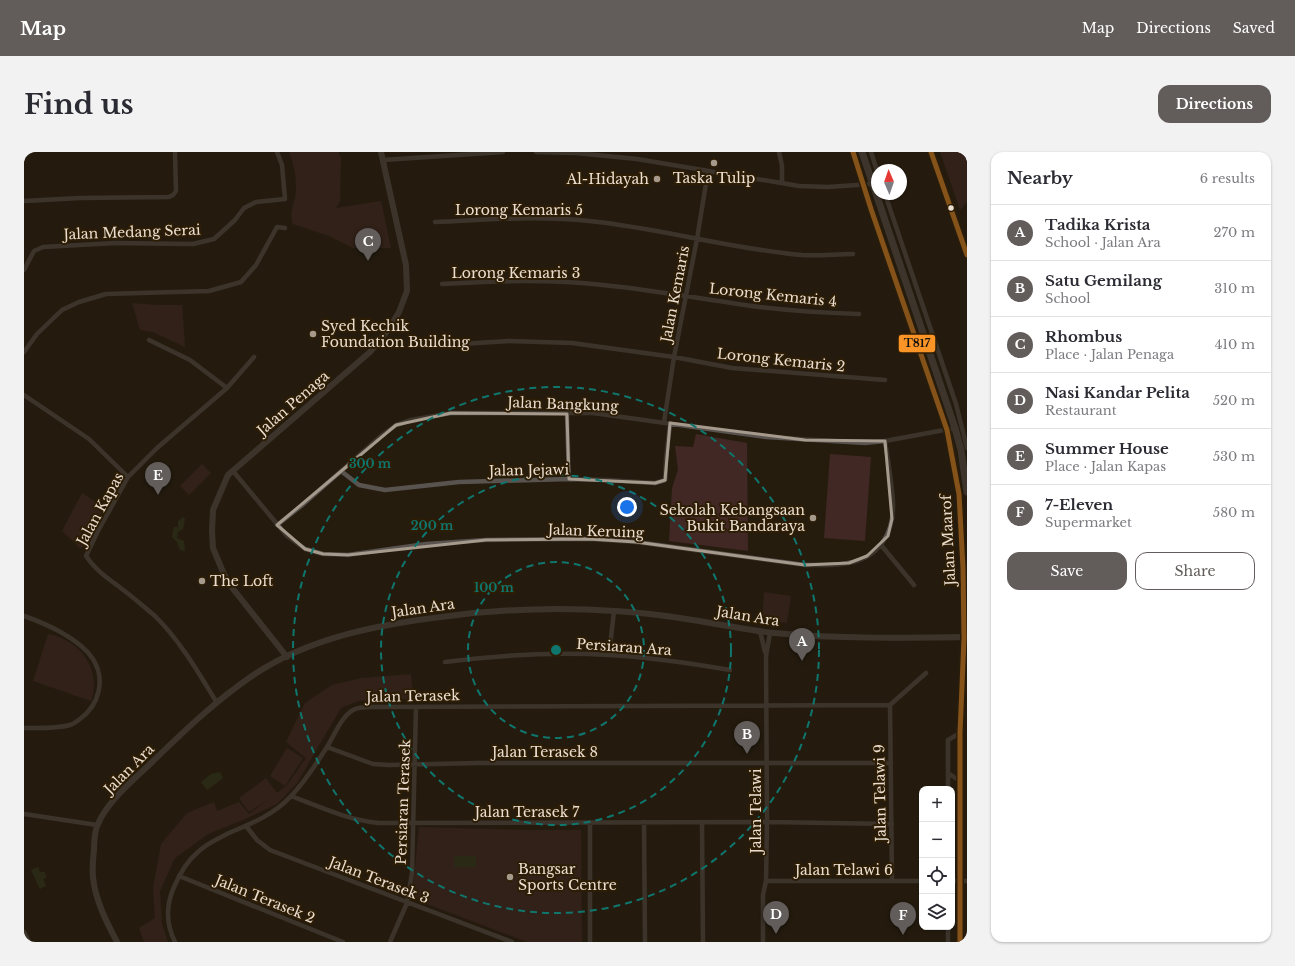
<!DOCTYPE html>
<html lang="en">
<head>
<meta charset="utf-8">
<style>
  body { margin:0; font-family:"Libre Baskerville",serif; background:#f2f2f3; color:#2b2b33 }
  .controls { position:absolute; right:12px; bottom:12px; display:grid; overflow:hidden; border-radius:8px; box-shadow:0 1px 3px #0004 }
  .controls button { width:36px; height:36px; display:grid; place-items:center; padding:0; border:0; border-bottom:1px solid #e1e1e2; background:#fff; color:#2b2b33; font:20px sans-serif }
  .compass { position:absolute; left:847px; top:12px; width:36px; height:36px; border-radius:50%; background:#fff; box-shadow:0 1px 3px #0004; rotate:358deg }
  .you { position:absolute; left:603px; top:355px; width:14px; height:14px; margin:-10px; border:3px solid #fff; border-radius:50%; background:#1a73e8; box-shadow:0 0 0 6px #1a73e833 }
  .badge { display:grid; place-items:center; width:26px; height:26px; border-radius:50%; background:#625d5b; color:#fff; font-size:13px; font-weight:700 }
  .pin { position:absolute; translate:-50% -33px; filter:drop-shadow(0 1px 2px #0008) }
  .pin::after { content:''; position:absolute; top:21px; width:14px; height:12px; background:inherit; clip-path:polygon(0 0,100% 0,50% 100%) }
  .list { margin:0; padding:0; list-style:none }
  h2 { display:flex; justify-content:space-between; align-items:center; height:52px; margin:0; padding:0 16px; font-size:17px }
  h2 small { font-size:13px; font-weight:400; color:#7c7c81 }
  .list li { display:grid; grid-template-columns:26px 1fr auto; gap:12px; align-items:center; box-sizing:border-box; height:56px; padding:0 16px; border-top:1px solid #e1e1e2 }
  .list b { display:block; font-size:15px; white-space:nowrap }
  .list p { margin:0; font-size:13px; white-space:nowrap; color:#7c7c81 }
  .list em { font-size:13px; font-style:normal; color:#7c7c81 }
  .actions { display:flex; gap:8px; padding:12px 16px }
  .actions a { flex:1; padding:9px 0; border:1px solid #625d5b; border-radius:12px; text-align:center; font-size:14px; color:#625d5b }
  .actions .main { background:#625d5b; color:#fff }
  .icon { flex:none; width:22px; height:22px; fill:none; stroke:currentColor; stroke-width:2; stroke-linecap:round; stroke-linejoin:round }
  .map { position:relative; flex:none; width:943px; height:790px; overflow:hidden; border-radius:12px }
  header { display:flex; align-items:center; gap:24px; box-sizing:border-box; height:56px; padding:0 20px; background:#625d5b; color:#fff }
  header strong { font-size:19px }
  nav { display:flex; gap:22px; margin-inline-start:auto; font-size:14px }
  .intro { display:flex; align-items:center; justify-content:space-between; box-sizing:border-box; height:96px; padding:0 24px }
  h1 { margin:0; font-size:28px }
  .button { padding:10px 18px; border-radius:12px; background:#625d5b; color:#fff; font-size:14px; font-weight:700 }
  main { display:flex; gap:24px; padding:0 24px }
  aside { flex:1; background:#fff; border-radius:12px; box-shadow:0 1px 3px #0004 }
  .map>svg:first-child { display:block }
</style>
</head>
<body>
<header>
<strong>Map</strong>
<nav><a>Map</a><a>Directions</a><a>Saved</a></nav>
</header>
<div class="intro"><h1>Find us</h1><a class="button">Directions</a></div>
<main>
<div class="map">
<svg width="943" height="790" viewBox="0 0 943 790">
  <rect width="100%" height="100%" fill="#251c0e"/>
  <path fill="#412825" d="M265 0H314L317 6 316 49 312 56 357 49 367 96H329L305 84 269 72C264 61 272 49 272 37 272 24 270 12 265 0Z
    M916 0H943V50L936 58Z
    M108 151 131 153H158L161 195 129 180 116 178Z
    M672 282 723 291 724 399 645 389 648 336 654 318 651 294 669 295Z
    M806 302 847 305 841 389 800 386Z
    M178 312 187 321 165 343 156 334Z
    M58 341 81 356 61 394 56 396 38 379Z
    M740 440 767 444 763 471 738 468Z
    M24 482C56 488 78 517 67 549L9 529Z
    M387 522 389 547 334 549 317 556 273 631 253 652 219 668 184 682 151 706 136 739 138 772 144 790H120L115 776 131 766 129 736 137 692 163 661 190 650 193 659 215 650 225 662 245 647 225 660 215 646 242 626 253 641 263 633 282 606 262 590 281 551 308 533 337 526Z
    M263 596 279 606 261 634 246 624Z
    M395 675 500 678H557L558 790H503L403 752 388 745Z"/>
  <path fill="#323a1d" d="M159 365 161 367 159 377 154 380 153 386 160 389 161 399 156 398 153 390 148 385 150 375H154V369Z
    M196 620 199 626 183 638 177 630 187 622Z
    M430 704H452V715H430Z
    M14 715 16 720H21L22 726 19 727 22 734 16 737 7 718Z"/>
  <g fill="none" stroke-linecap="round" stroke-linejoin="round">
    <path stroke="#59534f" stroke-width="4.5" d="M512 0 552 1 613 7 775 34 804 35 848 32
      M755 0 758 14V31
      M847 0 853 19
      M907 0 943 103
      M359 8 479 0
      M861 42 932 252 943 296
      M0 49 56 46 145 45 149 43 152 39 151 0
      M411 70C462 68 514 63 565 69 637 76 706 97 778 103 795 104 812 102 829 102
      M0 118 10 99 19 95 91 91 169 92 190 87 211 68 220 56 232 50 261 47 258 13 253 0
      M418 132C472 129 525 127 579 133 631 138 683 148 735 155 768 159 801 161 835 162
      M125 188 166 208 203 236
      M421 193 485 189 548 191 650 205 708 216 861 228
      M0 200 13 182 38 158 55 150 82 142 185 139 217 130 232 113 253 75 261 76
      M0 243 65 287 104 325
      M543 262 545 327
      M640 270 650 205 673 87 684 19
      M209 319 263 384 281 397 299 402 324 403 402 392 462 388 565 387 612 390 781 413C795 413 810 414 824 411 855 406 870 381 869 351 868 330 864 310 861 289
      M317 319 335 333 361 338 435 330 545 327 584 328 631 331 641 328 642 307 646 271
      M253 373 277 354 357 284 372 273 387 268 427 261H569L742 285 841 291 861 289 931 276
      M857 393 890 433
      M0 464C23 472 56 487 69 507 82 528 75 553 56 567 53 569 50 572 46 573 31 577 15 576 0 576
      M736 479 741 500
      M585 503 590 459
      M421 510C476 503 530 500 585 503 625 505 665 511 706 518
      M193 551C174 520 157 490 131 464 120 455 109 445 98 437 85 427 71 418 62 404L74 379 104 325 133 296 203 236 230 205
      M866 553 868 729
      M303 595 349 612 365 613 454 611H867
      M924 621 936 629
      M924 637V588L936 581
      M267 644C296 655 324 668 355 671L743 670 868 672
      M0 662 73 673
      M620 670 621 790
      M678 670 679 790
      M566 671V790
      M222 674 233 688 246 698 488 790
      M155 724 319 790
      M742 729H898
      M928 729H943
      M924 775V790
      M0 780 5 790
      M151 790C142 772 142 753 150 735 156 721 163 709 174 700 183 691 194 687 205 681 227 672 251 662 267 644 281 630 292 612 303 595 310 584 317 565 329 558 336 554 345 555 353 555L866 553 902 521
      M366 790 383 751 388 721 392 555
      M739 790V743L742 729 743 670 742 504 746 481"/>
    <path stroke="#59534f" stroke-width="6" d="M263 505 206 433 199 420 189 396 188 379 189 358 204 323 346 200 364 178 375 160 383 139 382 113 357 0
      M93 790C83 771 71 748 69 725 68 716 69 707 70 698 70 690 70 680 74 672 83 650 109 628 126 612 158 581 191 549 228 524 285 485 357 472 425 464 480 457 536 455 591 459 625 461 659 466 692 472 711 475 731 479 750 481 814 487 879 486 943 485"/>
    <path stroke="#5b544f" stroke-width="7" d="M829 0 847 57 923 278 927 296 935 342 939 416 940 486 936 581V790
      M838 0 931 276 937 298 943 340"/>
    <defs>
      <path id="bus-1" d="M829 0 847 57 923 278 935 342 939 416 940 486 936 581V790
        M907 0 943 103"/>
    </defs>
    <use href="#bus-1" stroke="#2e1d05" stroke-width="8"/>
    <use href="#bus-1" stroke="#fa9426" stroke-width="5"/>
  </g>
  <path d="M0 0H943V790H0ZM427 261 543 262 545 327 631 331 641 328 646 271 781 288 861 289 868 367 864 384 843 404 825 411 781 413 612 390 565 387 462 388 324 403 299 402 281 397 253 373 372 273Z" fill="#251c0e" fill-opacity=".55" fill-rule="evenodd"/>
  <path fill="none" stroke="#a59a8c" stroke-width="3" stroke-linejoin="round" d="M427 261 543 262 545 327 631 331 641 328 646 271 781 288 861 289 868 367 864 384 843 404 825 411 781 413 612 390 565 387 462 388 324 403 299 402 281 397 253 373 372 273Z"/>
  <g fill="none" stroke="#0f766e" stroke-width="2" stroke-dasharray="7 5">
    <circle cx="532" cy="498" r="88"/>
    <circle cx="532" cy="498" r="175"/>
    <circle cx="532" cy="498" r="263"/>
  </g>
  <g fill="#a59a8c" stroke="#2e1d05" stroke-width="1.5">
    <circle cx="690" cy="11" r="4"/>
    <circle cx="633" cy="27" r="4"/>
    <circle cx="289" cy="182" r="4"/>
    <circle cx="789" cy="366" r="4"/>
    <circle cx="178" cy="429" r="4"/>
    <circle cx="486" cy="725" r="4"/>
  </g>
  <circle fill="#eaded0" stroke="#2e1d05" stroke-width="1.5" cx="927" cy="56" r="3.5"/>
  <g text-anchor="middle" stroke-width="4" stroke-linejoin="round" paint-order="stroke">
    <g font-size="14" fill="#eaded0" stroke="#2e1d05" text-anchor="start">
      <text x="690" y="31" text-anchor="middle">Taska Tulip</text>
      <text x="625" y="32" text-anchor="end">Al-Hidayah</text>
      <text x="297" y="179">Syed Kechik<tspan x="297" dy="16">Foundation Building</tspan></text>
      <text x="781" y="363" text-anchor="end">Sekolah Kebangsaan<tspan x="781" dy="16">Bukit Bandaraya</tspan></text>
      <text x="186" y="434">The Loft</text>
      <text x="494" y="722">Bangsar<tspan x="494" dy="16">Sports Centre</tspan></text>
    </g>
    <g font-size="14" fill="#eaded0" stroke="#2e1d05">
      <text x="495" y="63">Lorong Kemaris 5</text>
      <text transform="translate(108 80) rotate(-2)" y="5">Jalan Medang Serai</text>
      <text x="492" y="126">Lorong Kemaris 3</text>
      <text transform="translate(651 142) rotate(-79)" y="5">Jalan Kemaris</text>
      <text transform="translate(749 143) rotate(6)" y="5">Lorong Kemaris 4</text>
      <text transform="translate(757 208) rotate(6)" y="5">Lorong Kemaris 2</text>
      <text transform="translate(269 251) rotate(-41)" y="5">Jalan Penaga</text>
      <text transform="translate(539 252) rotate(2)" y="5">Jalan Bangkung</text>
      <text transform="translate(505 318) rotate(-1)" y="5">Jalan Jejawi</text>
      <text transform="translate(76 357) rotate(-61)" y="5">Jalan Kapas</text>
      <text transform="translate(572 379) rotate(2)" y="5">Jalan Keruing</text>
      <text transform="translate(924 388) rotate(-93)" y="5">Jalan Maarof</text>
      <text transform="translate(399 456) rotate(-8)" y="5">Jalan Ara</text>
      <text transform="translate(724 464) rotate(9)" y="5">Jalan Ara</text>
      <text transform="translate(600 495) rotate(4)" y="5">Persiaran Ara</text>
      <text transform="translate(389 544) rotate(-1)" y="5">Jalan Terasek</text>
      <text x="521" y="605">Jalan Terasek 8</text>
      <text transform="translate(105 617) rotate(-45)" y="5">Jalan Ara</text>
      <text transform="translate(856 641) rotate(-91)" y="5">Jalan Telawi 9</text>
      <text transform="translate(379 650) rotate(-88)" y="5">Persiaran Terasek</text>
      <text transform="translate(732 659) rotate(-90)" y="5">Jalan Telawi</text>
      <text x="503" y="665">Jalan Terasek 7</text>
      <text x="820" y="723">Jalan Telawi 6</text>
      <text transform="translate(355 728) rotate(21)" y="5">Jalan Terasek 3</text>
      <text transform="translate(241 747) rotate(22)" y="5">Jalan Terasek 2</text>
    </g>
  </g>
  <circle cx="532" cy="498" r="6" fill="#0f766e" stroke="#2e1d05" stroke-width="2"/>
  <g font-size="12" text-anchor="middle" font-weight="bold" fill="#0f766e" stroke="#2e1d05" stroke-width="4" stroke-linejoin="round" paint-order="stroke">
    <text x="346" y="316">300 m</text>
    <text x="408" y="378">200 m</text>
    <text x="470" y="440">100 m</text>
  </g>
  <rect stroke="#2e1d05" stroke-width="1.5" x="874" y="182" width="38" height="19" rx="4" fill="#fa9426"/>
  <g font-size="11" text-anchor="middle" font-weight="bold" fill="#111">
    <text x="893" y="195">T817</text>
  </g>
</svg>
<div class="controls">
<button>+</button>
<button>−</button>
<button><svg class="icon" aria-label="locate" viewBox="0 0 24 24"><circle cx="12" cy="12" r="6"/><path d="M12 2v4M12 18v4M2 12h4M18 12h4"/></svg></button>
<button><svg class="icon" aria-label="layers" viewBox="0 0 24 24"><path d="M12 4l9 5-9 5-9-5zM3 14l9 5 9-5"/></svg></button>
</div>
<svg class="compass" viewBox="-18 -18 36 36"><path d="M0-13l5 13h-10z" fill="#e53935"/><path d="M0 13l5-13h-10z" fill="#7c7c81"/></svg>
<div class="you"></div>
<div class="pin badge" style="left:778px;top:509px">A</div>
<div class="pin badge" style="left:723px;top:602px">B</div>
<div class="pin badge" style="left:344px;top:109px">C</div>
<div class="pin badge" style="left:752px;top:782px">D</div>
<div class="pin badge" style="left:134px;top:343px">E</div>
<div class="pin badge" style="left:879px;top:783px">F</div>
</div>
<aside>
<h2>Nearby<small>6 results</small></h2>
<ul class="list">
<li><span class="badge">A</span><div><b>Tadika Krista</b><p>School · Jalan Ara</p></div><em>270 m</em></li>
<li><span class="badge">B</span><div><b>Satu Gemilang</b><p>School</p></div><em>310 m</em></li>
<li><span class="badge">C</span><div><b>Rhombus</b><p>Place · Jalan Penaga</p></div><em>410 m</em></li>
<li><span class="badge">D</span><div><b>Nasi Kandar Pelita</b><p>Restaurant</p></div><em>520 m</em></li>
<li><span class="badge">E</span><div><b>Summer House</b><p>Place · Jalan Kapas</p></div><em>530 m</em></li>
<li><span class="badge">F</span><div><b>7-Eleven</b><p>Supermarket</p></div><em>580 m</em></li>
</ul>
<div class="actions"><a class="main">Save</a><a>Share</a></div>
</aside>
</main>
</body>
</html>
